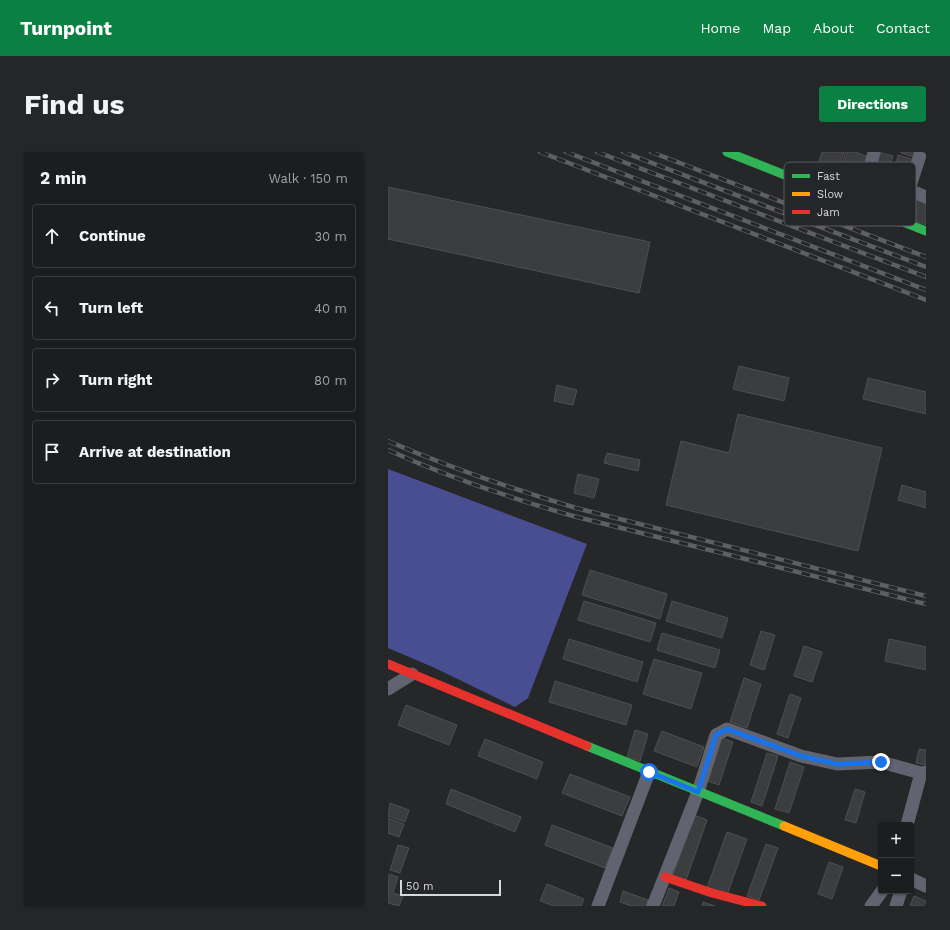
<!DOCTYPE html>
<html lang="en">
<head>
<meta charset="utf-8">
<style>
  body { margin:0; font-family:"Work Sans",sans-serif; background:#252628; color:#f1f3f6 }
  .controls { position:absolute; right:12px; bottom:12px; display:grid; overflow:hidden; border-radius:4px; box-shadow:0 1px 3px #0004 }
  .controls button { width:36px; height:36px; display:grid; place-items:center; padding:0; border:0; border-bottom:1px solid #3a3b3d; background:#1c1d1f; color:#f1f3f6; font:20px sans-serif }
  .scale { position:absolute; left:12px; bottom:10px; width:101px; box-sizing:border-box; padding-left:4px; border:2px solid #d7d8da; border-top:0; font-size:11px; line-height:14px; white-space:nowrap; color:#d7d8da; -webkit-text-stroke:3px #25262a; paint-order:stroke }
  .stop { position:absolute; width:12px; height:12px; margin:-9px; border:3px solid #1a73e8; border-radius:50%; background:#fff }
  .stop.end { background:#1a73e8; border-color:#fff; box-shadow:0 1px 4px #0008 }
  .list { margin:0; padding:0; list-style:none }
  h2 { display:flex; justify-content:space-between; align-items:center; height:52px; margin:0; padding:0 16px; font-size:17px }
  h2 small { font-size:13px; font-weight:400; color:#a0a2a4 }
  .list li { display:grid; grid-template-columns:26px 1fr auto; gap:12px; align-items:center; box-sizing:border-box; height:64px; margin:0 8px 8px; padding:0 8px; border:1px solid #3a3b3d; border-radius:4px }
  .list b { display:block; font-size:15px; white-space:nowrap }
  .list em { font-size:13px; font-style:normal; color:#a0a2a4 }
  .icon { flex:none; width:22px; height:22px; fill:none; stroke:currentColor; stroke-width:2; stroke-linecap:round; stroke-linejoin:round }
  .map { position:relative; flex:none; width:538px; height:754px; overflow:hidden; border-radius:4px }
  header { display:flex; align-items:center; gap:24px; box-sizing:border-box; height:56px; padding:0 20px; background:#0b8043; color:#fff }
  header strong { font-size:19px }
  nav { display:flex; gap:22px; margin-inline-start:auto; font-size:14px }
  .intro { display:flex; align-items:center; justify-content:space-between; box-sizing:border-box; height:96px; padding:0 24px }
  h1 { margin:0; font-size:28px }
  .button { padding:10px 18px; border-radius:4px; background:#0b8043; color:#fff; font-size:14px; font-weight:700 }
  main { display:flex; gap:24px; padding:0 24px }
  aside { flex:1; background:#1c1d1f; border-radius:4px; box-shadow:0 1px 3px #0004 }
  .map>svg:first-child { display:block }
</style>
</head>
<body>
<header>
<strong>Turnpoint</strong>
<nav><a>Home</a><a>Map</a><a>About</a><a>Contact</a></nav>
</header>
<div class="intro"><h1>Find us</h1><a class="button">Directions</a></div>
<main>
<aside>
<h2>2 min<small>Walk · 150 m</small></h2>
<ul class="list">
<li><svg class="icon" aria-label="ahead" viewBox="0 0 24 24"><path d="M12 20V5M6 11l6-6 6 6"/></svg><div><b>Continue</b></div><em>30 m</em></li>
<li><svg class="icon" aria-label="left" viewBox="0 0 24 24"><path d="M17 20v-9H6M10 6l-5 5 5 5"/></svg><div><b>Turn left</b></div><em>40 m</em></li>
<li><svg class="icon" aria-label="right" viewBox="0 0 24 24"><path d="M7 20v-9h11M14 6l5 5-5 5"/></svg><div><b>Turn right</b></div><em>80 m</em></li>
<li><svg class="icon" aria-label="arrive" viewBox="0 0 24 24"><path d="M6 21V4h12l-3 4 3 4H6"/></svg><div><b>Arrive at destination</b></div></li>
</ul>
</aside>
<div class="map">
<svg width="538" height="754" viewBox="0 0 538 754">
  <rect width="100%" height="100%" fill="#262729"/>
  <path fill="#494e92" d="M0 317 199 392 140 546 127 555 47 516 0 496Z"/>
  <path fill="#3c3d3f" stroke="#4e4f50" d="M434 0H456L444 36 425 29Z
    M458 0H467L481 5 468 45 445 37Z
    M490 0 505 4 499 22 484 17Z
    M513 0H530L529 6 513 1Z
    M510 3 527 8 523 20 507 15Z
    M0 35 262 90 251 141 0 87Z
    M525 42 538 47V73L516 64Z
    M351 214 401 226 396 249 345 237Z
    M480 226 538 240V262L475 247Z
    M169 233 189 238 185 253 166 249Z
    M350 262 494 296 470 399 278 353 293 289 341 301Z
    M219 301 252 308 250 319 216 311Z
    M190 322 211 327 206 346 186 341Z
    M514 333 538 340V356L510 348Z
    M202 418 279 442 272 467 194 443Z
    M196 449 268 471 262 490 190 468Z
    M284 449 340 466 334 486 278 469Z
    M373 479 387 483 376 518 362 513Z
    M274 481 332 498 327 516 269 498Z
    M181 487 255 510 249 530 175 507Z
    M501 487 538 495V518L497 509Z
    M416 494 434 500 424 530 406 524Z
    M266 507 314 521 303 557 255 542Z
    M356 526 373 532 359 576 342 570Z
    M167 529 244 553 238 573 161 550Z
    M402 542 413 546 400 586 389 582Z
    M18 553 69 573 61 593 10 573Z
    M247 578 260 582 252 609 239 605Z
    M274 579 316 595 309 615 266 599Z
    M334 586 345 590 331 633 320 629Z
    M97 587 155 610 149 627 90 604Z
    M531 597 538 598V613L528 611Z
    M379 601 390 604 374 654 363 650Z
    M402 610 416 615 401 661 387 657Z
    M182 622 242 645 234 664 174 641Z
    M63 637 133 665 127 680 58 652Z
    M467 637 477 640 468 671 457 668Z
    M2 651 21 658 17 670 0 664Z
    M306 663 319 668 298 728 285 724Z
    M0 666 16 672 11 685 0 681Z
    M164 673 225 696 217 716 157 693Z
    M339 680 359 687 339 743 319 736Z
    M378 692 390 696 371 748 359 744Z
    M10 693 21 696 12 721 2 718Z
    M441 710 455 715 444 747 430 742Z
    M1 722 10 725 5 741 15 744 11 754 0 751Z
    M159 732 196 747 193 754H166L152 749Z
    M281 736 291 740 286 754H274Z
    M235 739 260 748 258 754H244L232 750Z
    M526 744 538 749V754H522Z
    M315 750 327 754H314Z"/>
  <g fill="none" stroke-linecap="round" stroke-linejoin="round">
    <path stroke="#626370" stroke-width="13" d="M521 38 538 45
      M472 54 486 0
      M511 68 533 0
      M0 537 24 522
      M519 673 533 621
      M523 727 538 734
      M210 754 261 620
      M265 754 310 640 328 583 339 577 413 604 449 612 493 610 533 621 538 620
      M483 754 494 739
      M508 754 513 739"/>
    <path stroke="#30b455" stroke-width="9" d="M339 0 538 79
      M199 594 396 674"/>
    <path stroke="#ff9f0a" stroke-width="9" d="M396 674 493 714"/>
    <path stroke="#e5322d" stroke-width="9" d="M0 512 199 594
      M277 725 324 741 374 754"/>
    <defs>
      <path id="rail" d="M152 0 538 148
        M178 0 538 138
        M209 0 538 125
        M235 0 538 115
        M263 0 538 105
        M0 289C61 315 124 337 188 356L538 444
        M0 298C60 325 122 346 185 364L538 452"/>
    </defs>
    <use href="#rail" stroke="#5e5f65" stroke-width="4.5"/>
    <use href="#rail" stroke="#25262a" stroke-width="3" stroke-dasharray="9" stroke-linecap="butt"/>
  </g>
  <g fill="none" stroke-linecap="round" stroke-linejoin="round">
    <path stroke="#1a73e8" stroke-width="5" d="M261 620 310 640 328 583 339 577 413 604 449 612 493 610"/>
  </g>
  <rect x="396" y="10" width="132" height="64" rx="6" fill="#25262a" stroke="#5a5b5f" stroke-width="1"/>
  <rect x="404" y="22" width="18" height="4" fill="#30b455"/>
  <rect x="404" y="40" width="18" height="4" fill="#ff9f0a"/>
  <rect x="404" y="58" width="18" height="4" fill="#e5322d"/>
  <g font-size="11" fill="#d7d8da">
    <text x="429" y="28">Fast</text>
    <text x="429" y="46">Slow</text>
    <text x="429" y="64">Jam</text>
  </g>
</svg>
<div class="controls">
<button>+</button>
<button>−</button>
</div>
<div class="scale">50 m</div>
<div class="stop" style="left:261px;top:620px"></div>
<div class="stop end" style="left:493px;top:610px"></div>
</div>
</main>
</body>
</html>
